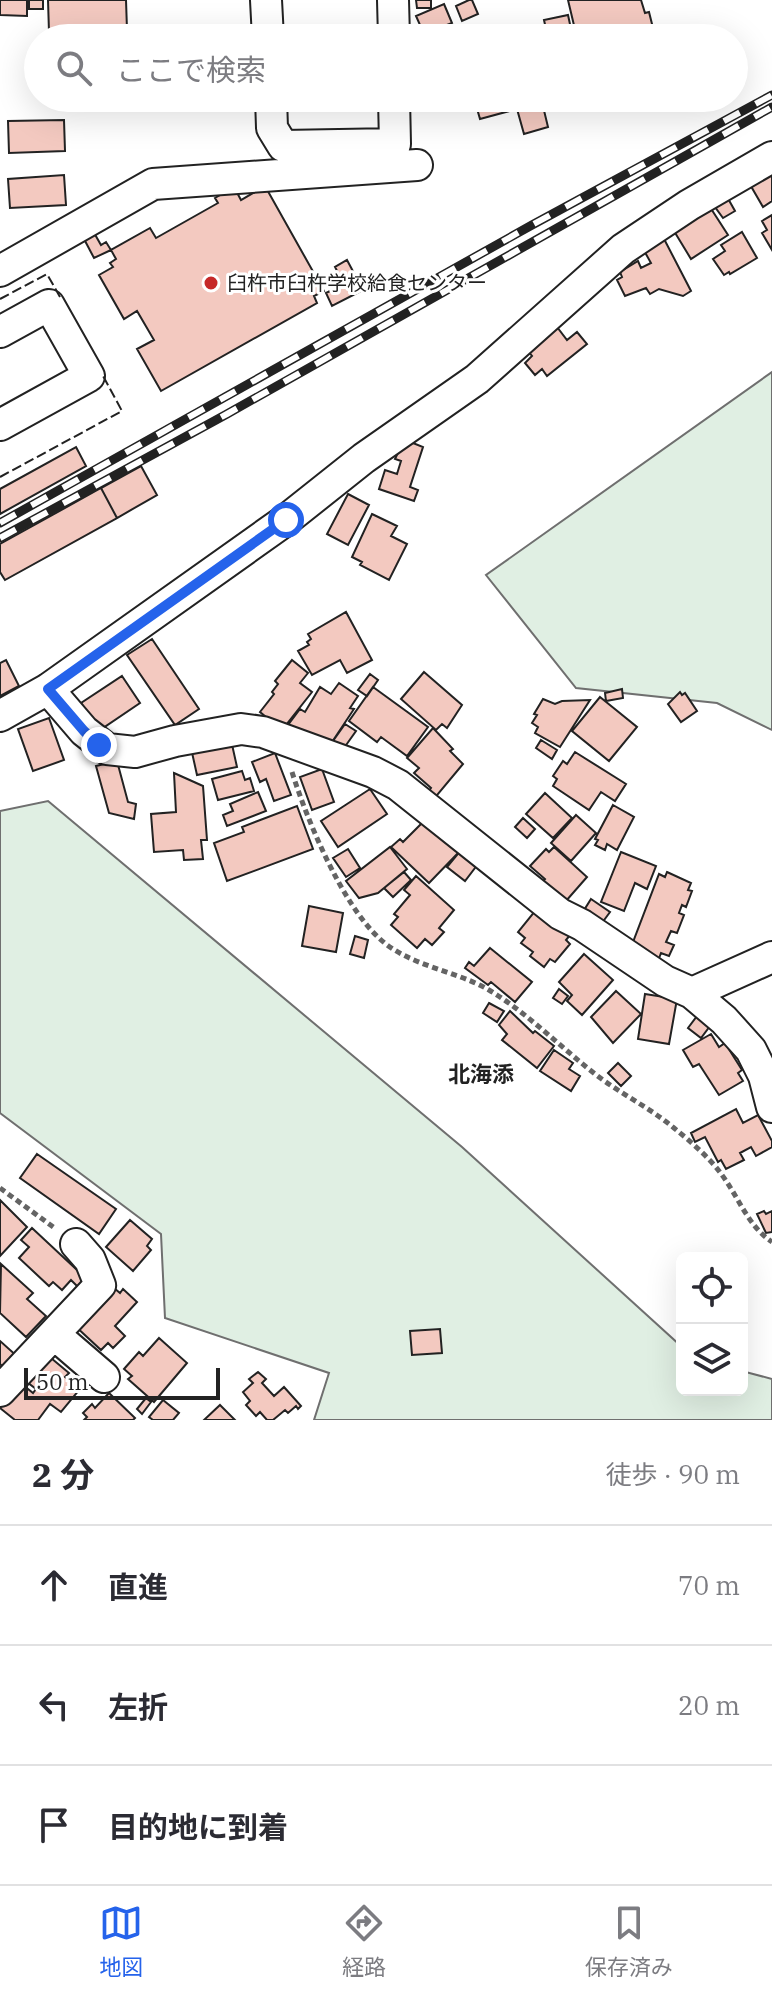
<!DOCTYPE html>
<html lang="ja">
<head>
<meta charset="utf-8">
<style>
  body { margin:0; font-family:"IBM Plex Serif","Noto Sans JP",serif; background:#f7f7f7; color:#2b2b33 }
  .controls { position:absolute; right:24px; bottom:24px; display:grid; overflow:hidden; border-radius:12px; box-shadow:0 8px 32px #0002 }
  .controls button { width:72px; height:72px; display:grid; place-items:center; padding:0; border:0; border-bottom:2px solid #e1e1e2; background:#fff; color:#2b2b33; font:40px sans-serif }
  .scale { position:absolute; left:24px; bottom:20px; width:196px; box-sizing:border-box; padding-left:8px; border:4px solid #222; border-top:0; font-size:22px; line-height:28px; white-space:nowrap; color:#222; -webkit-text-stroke:6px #fff; paint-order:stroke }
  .stop { position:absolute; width:24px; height:24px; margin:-18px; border:6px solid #2563eb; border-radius:50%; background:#fff }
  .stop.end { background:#2563eb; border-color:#fff; box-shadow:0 2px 8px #0008 }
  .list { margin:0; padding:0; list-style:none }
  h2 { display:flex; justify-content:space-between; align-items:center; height:104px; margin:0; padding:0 32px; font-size:34px }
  h2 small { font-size:26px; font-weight:400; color:#7c7c81 }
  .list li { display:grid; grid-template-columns:52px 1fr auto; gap:24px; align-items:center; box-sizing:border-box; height:120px; padding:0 32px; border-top:2px solid #e1e1e2 }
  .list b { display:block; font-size:30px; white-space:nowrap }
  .list em { font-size:26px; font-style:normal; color:#7c7c81 }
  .icon { flex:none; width:44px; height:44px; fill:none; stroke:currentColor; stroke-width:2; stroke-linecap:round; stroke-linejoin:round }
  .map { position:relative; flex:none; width:772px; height:1420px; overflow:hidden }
  .search { position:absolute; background:#fff; box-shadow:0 8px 32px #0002; left:24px; right:24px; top:24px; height:88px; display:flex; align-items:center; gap:20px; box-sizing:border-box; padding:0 28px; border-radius:44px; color:#7c7c81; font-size:30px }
  .sheet { height:464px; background:#fff }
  nav { display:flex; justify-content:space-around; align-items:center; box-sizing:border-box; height:112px; border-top:2px solid #e1e1e2; background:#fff; font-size:22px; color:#7c7c81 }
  nav a { display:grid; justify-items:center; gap:4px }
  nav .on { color:#2563eb }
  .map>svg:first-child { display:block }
</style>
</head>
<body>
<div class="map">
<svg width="772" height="1420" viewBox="0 0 772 1420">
  <rect width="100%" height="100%" fill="#fff"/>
  <path fill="#e0efe3" stroke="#6f6f6f" stroke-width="2" d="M772 372V730L717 703 576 688 486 575Z
    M48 801 462 1147 682 1347V1390H742V1371L772 1379V1420H314L329 1373 165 1318 161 1234 0 1113V811Z"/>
  <path fill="#f3c9c0" stroke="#222" stroke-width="2" d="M0 0H27V16L0 15Z
    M29 0H43V9H29Z
    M48 0H126L127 30 49 32Z
    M416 0H431V8H417Z
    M469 0H472L478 14 462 21 456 6Z
    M568 0H641L645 13 649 12 654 32 650 33 651 38H577Z
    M444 4 452 23 424 34 416 16Z
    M568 15 573 38H548L544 20Z
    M474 98H541L548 127 524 134 517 109 480 119Z
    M64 120 65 151 9 153 8 121Z
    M772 167V201L763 207 748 181Z
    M64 175 66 205 10 208 8 179Z
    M265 186 324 291 314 296 317 303 161 391 137 349 154 340 137 311 124 319 99 275 113 267 110 263 116 259 111 250 150 228 156 238 218 203 215 198 234 187 241 200Z
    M726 195 735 211 723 218 715 207Z
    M708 204 728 235 691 259 674 231Z
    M772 215V250L762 233 767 230 762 221Z
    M93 231 101 245 106 242 111 250 94 258 83 237Z
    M742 232 757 258 730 274 729 272 724 275 713 259 725 251 721 245Z
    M662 235 691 291 683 296 659 289 650 294 646 288 625 296 617 280 622 277 620 272 638 261 641 268 651 263 642 247Z
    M347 260 363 290 332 306 326 293 344 284 335 267Z
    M554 323 567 340 577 332 587 344 547 376 542 369 535 375 525 363 532 356 524 346Z
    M408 441 423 447 410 487 418 490 414 501 379 489 385 470 397 474 401 461 395 459 401 446Z
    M76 447 86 466 0 514V489Z
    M141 466 157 495 117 518 101 488Z
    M101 488 117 518 5 580 0 572V544Z
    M348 494 369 505 348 545 327 534Z
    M372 514 397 526 391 536 407 544 389 580 360 565 362 562 352 557Z
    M346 612 372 660 347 673 340 660 312 675 298 651 309 645 307 642 311 639 308 634Z
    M152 639 199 709 175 725 127 655Z
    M6 660 19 686 2 695 5 701 0 704V663Z
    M292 660 308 673 300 683 312 692 282 730 260 712 274 694 272 692 278 684 275 681Z
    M424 672 462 705 447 728 442 724 436 730 401 699Z
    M370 674 378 680 367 696 358 690Z
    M122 676 140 703 100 730 81 703Z
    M339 683 358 696 350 708 354 709 330 745 285 729 300 709 305 712 320 687 331 694Z
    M373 687 428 727 407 756 381 737 377 742 349 721Z
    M622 689 623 698 606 701 605 693Z
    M680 692 682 695 685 693 697 711 681 722 668 704Z
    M600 697 637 727 609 761 572 731Z
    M543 699 555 704 562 701 590 700 560 747 535 733 538 727 532 723 537 715 534 714Z
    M49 718 64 760 33 771 18 729Z
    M345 724 356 731 344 748 333 741Z
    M433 728 453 749 450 751 463 764 433 800 426 795 431 788 414 773 419 768 407 758Z
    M231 740 237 767 197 775 191 748Z
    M541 740 557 750 552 759 536 748Z
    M575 752 626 784 615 801 601 792 589 810 553 786 557 779 553 776 563 761 567 764Z
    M275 753 291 795 274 801 266 779 260 782 252 762Z
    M117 761 128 802 136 804 134 819 109 813 96 766Z
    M322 769 334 802 312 810 300 777Z
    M242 771 245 780 250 778 254 791 218 800 212 779Z
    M174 773 203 786 207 840H201L203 859 184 860 183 850 154 852 151 814 176 812Z
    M370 789 387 814 338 847 321 821Z
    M258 792 266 811 227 826 223 815 233 811 230 804Z
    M545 793 572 818 553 838 526 814Z
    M613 805 634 817 617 850 607 844 605 850 595 845 598 840 595 839Z
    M297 806 313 849 227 881 214 843 244 832 242 827Z
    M576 815 596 833 571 861 551 843Z
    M427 818 460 851 429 883 391 847 400 839 403 842Z
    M523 818 535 829 527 838 515 827Z
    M390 847 407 869 378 893 359 898 346 881Z
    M554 847 587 877 566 901 538 887 545 879 530 866 546 849 549 852Z
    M348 849 360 868 346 877 333 858Z
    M461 850 478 864 465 881 447 867Z
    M621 852 656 866 647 889 635 883 624 911 601 902Z
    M404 872 411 880 393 897 384 888Z
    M667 872 691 883 688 890 692 891 686 907 682 905 679 913 684 915 677 933 671 931 666 942 674 945 669 956 661 953 658 961 630 950 659 874 665 877Z
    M416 876 454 910 439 928 444 932 432 945 425 939 417 948 391 925 398 917 394 914 410 895 404 890Z
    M591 899 610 912 599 927 581 915Z
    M309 906 343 913 336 952 302 946Z
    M535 911 571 934 566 940 570 944 555 962 550 959 544 967 530 956 533 952 521 943 525 938 518 932Z
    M355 936 368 940 364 958 350 954Z
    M490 948 532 982 515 1002 491 982 488 985 465 968 469 962 474 966Z
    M584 954 613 980 582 1015 567 1001 572 995 559 982Z
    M559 989 568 996 562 1004 553 998Z
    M616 991 641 1014 613 1043 591 1017Z
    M645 994 677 999 669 1044 638 1039Z
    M489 1003 504 1011 497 1022 483 1013Z
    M510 1011 533 1033 535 1031 554 1046 537 1068 502 1040 507 1034 499 1025Z
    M700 1012 713 1022 701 1038 688 1028Z
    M711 1034 719 1047 725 1043 742 1070 738 1073 743 1081 719 1095 699 1064 693 1067 683 1050Z
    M554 1050 573 1063 569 1069 580 1076 571 1091 540 1071Z
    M618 1063 631 1076 621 1086 608 1073Z
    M736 1109 743 1123 758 1115 772 1141V1147L756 1156 751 1147 740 1153 744 1160 726 1169 721 1160 718 1162 705 1137 695 1142 691 1133Z
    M37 1154 116 1209 99 1234 20 1178Z
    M0 1200 27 1227 0 1256Z
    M764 1211 766 1214 772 1211V1232L766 1233 757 1214Z
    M130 1220 152 1239 147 1246 151 1250 133 1271 106 1247Z
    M32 1228 92 1284 81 1290 71 1280 62 1290 53 1282 49 1286 19 1258 29 1247 21 1240Z
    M1 1264 33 1293 27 1299 46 1316 26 1337 0 1313Z
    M114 1288 120 1293 123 1289 137 1302 115 1326 125 1336 113 1348 108 1343 101 1350 73 1324Z
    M440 1329 442 1353 412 1355 410 1331Z
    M159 1338 187 1363 154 1402 128 1379 132 1376 124 1369 139 1352 143 1356Z
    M0 1341 19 1358 7 1371 0 1364Z
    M51 1358 69 1373 65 1377 80 1389 61 1412 50 1404 38 1420H15L0 1408 14 1390 23 1385 33 1393 36 1389 23 1379 37 1362 44 1367Z
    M258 1372 266 1379 262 1383 274 1396 284 1387 301 1406 298 1409 296 1406 288 1413 285 1410 273 1420H267L260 1412 256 1416 246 1405 250 1401 243 1392 253 1383 249 1379Z
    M109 1393 135 1418 133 1420H84L87 1417 83 1413 92 1404 95 1408Z
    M146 1398 151 1402 142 1414 137 1409Z
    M163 1400 179 1413 173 1420H153L149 1417Z
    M220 1405 235 1420H204Z"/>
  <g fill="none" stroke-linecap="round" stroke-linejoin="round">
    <defs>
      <path id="minor" d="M266 0 268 38
        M393 0 394 38
        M271 98 272 128 283 146 395 144 394 98
        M0 271 153 184 417 165
        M0 332 49 305 89 376 0 425
        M48 689 84 731 107 749 135 752 175 741 241 729 263 732 373 772 398 785 560 914 582 925 665 981 692 993 724 1020 751 1050 764 1076 772 1107
        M0 716 48 689 286 520 364 458 477 379 623 249 689 205 772 157
        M692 993 772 957
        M54 1334 104 1377
        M0 1391 100 1285 90 1260 76 1244"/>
    </defs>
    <use href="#minor" stroke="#222" stroke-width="34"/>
    <path stroke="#646464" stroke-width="5" stroke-dasharray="6 4" stroke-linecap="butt" d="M292 772C307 820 342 904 379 938 408 966 455 970 489 990 529 1014 561 1048 599 1077 623 1095 650 1108 674 1128 690 1141 710 1158 722 1175 739 1198 748 1226 772 1242
      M0 1188 56 1229"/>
    <use href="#minor" stroke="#fff" stroke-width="30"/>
    <defs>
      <path id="rail" d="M0 523 532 225 772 95
        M0 538 227 414 772 107"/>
    </defs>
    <use href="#rail" stroke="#222" stroke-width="9"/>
    <use href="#rail" stroke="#fff" stroke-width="6" stroke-dasharray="18" stroke-linecap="butt"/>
    <path stroke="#222" stroke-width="2" stroke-dasharray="10 4" stroke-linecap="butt" d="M0 299 47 274 60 297
      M0 477 122 411 102 374"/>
  </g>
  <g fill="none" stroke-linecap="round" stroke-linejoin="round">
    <path stroke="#2563eb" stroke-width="10" d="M99 745 84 731 48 689 286 520"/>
  </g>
  <circle fill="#c62828" stroke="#fff" stroke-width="3" cx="211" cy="283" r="8"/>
  <g text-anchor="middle" stroke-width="6" stroke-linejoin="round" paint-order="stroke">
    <g font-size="20" fill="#222" stroke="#fff" text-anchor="start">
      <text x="227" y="290">臼杵市臼杵学校給食センター</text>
    </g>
    <g font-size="22" font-weight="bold" fill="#222" stroke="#fff">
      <text x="481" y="1082">北海添</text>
    </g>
  </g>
</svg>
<div class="controls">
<button><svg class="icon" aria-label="locate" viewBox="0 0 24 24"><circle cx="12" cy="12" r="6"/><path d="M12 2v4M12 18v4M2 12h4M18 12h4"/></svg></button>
<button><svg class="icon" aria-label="layers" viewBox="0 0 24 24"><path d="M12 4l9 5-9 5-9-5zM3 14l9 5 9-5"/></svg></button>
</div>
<div class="scale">50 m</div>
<div class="stop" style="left:286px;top:520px"></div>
<div class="stop end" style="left:99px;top:745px"></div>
<div class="search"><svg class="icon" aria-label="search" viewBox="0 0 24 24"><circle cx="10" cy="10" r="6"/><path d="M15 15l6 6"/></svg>ここで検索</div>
</div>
<section class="sheet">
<h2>2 分<small>徒歩 · 90 m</small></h2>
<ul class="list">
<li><svg class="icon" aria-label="ahead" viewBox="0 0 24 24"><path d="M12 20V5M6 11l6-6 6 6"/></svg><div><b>直進</b></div><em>70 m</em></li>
<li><svg class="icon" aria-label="left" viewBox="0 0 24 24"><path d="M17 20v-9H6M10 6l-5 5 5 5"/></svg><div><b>左折</b></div><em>20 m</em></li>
<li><svg class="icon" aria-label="arrive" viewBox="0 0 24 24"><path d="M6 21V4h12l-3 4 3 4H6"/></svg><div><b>目的地に到着</b></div></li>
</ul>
</section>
<nav>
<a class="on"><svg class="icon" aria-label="map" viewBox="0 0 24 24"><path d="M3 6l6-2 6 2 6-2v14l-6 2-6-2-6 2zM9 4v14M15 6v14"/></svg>地図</a>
<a><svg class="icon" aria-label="directions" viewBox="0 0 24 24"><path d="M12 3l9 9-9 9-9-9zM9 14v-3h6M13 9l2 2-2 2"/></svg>経路</a>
<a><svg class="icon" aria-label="saved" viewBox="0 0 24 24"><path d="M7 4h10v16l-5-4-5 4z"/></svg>保存済み</a>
</nav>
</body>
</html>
